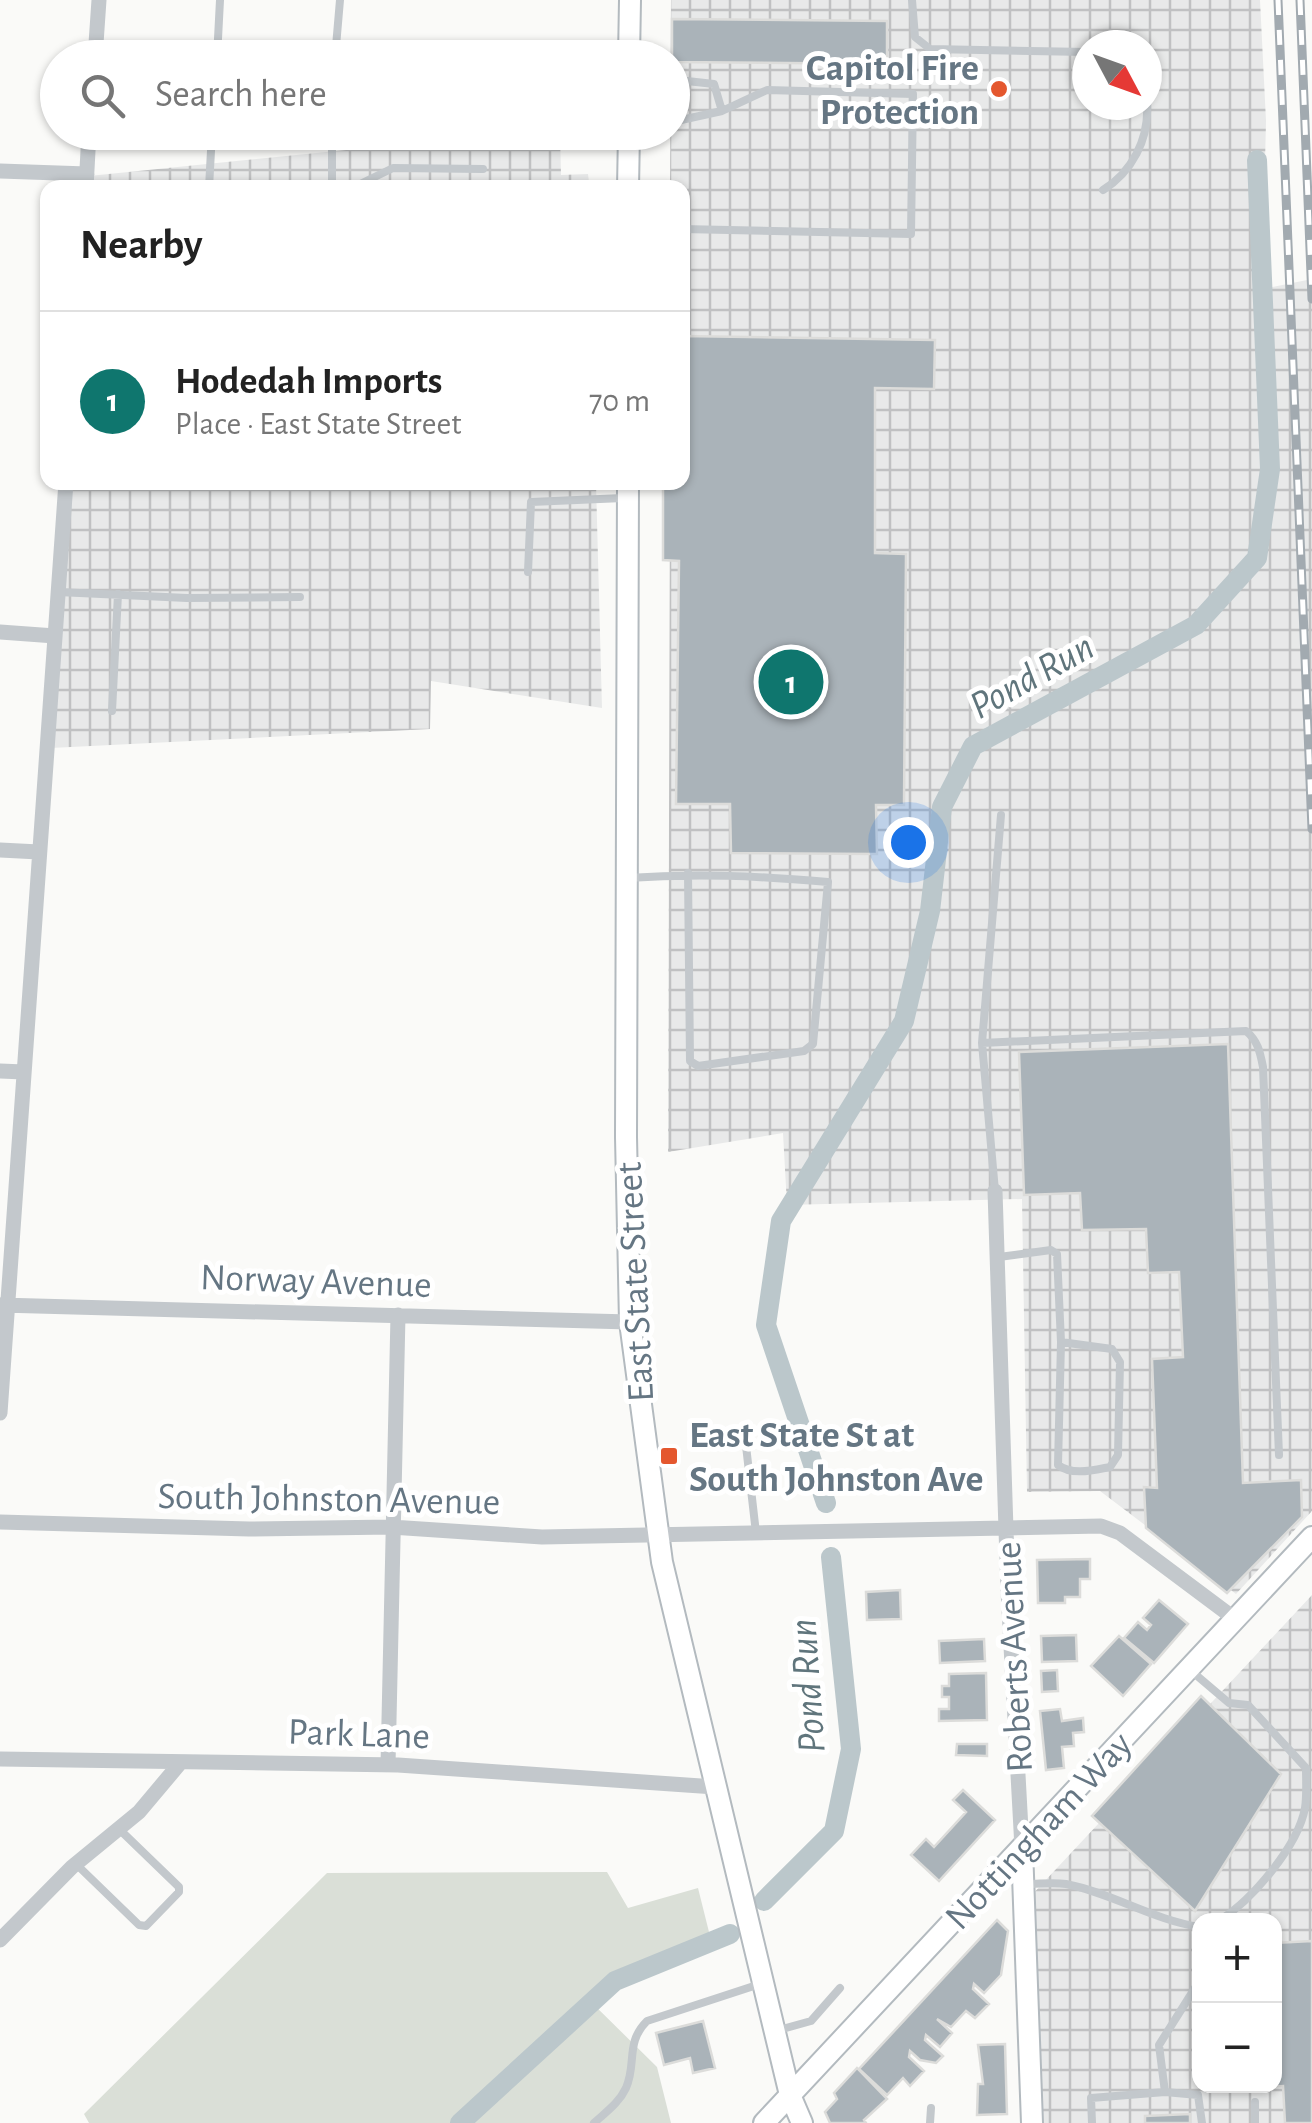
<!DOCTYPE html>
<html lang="en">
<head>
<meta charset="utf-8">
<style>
  body { margin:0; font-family:"Alegreya Sans",sans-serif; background:#f2f2f2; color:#222 }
  .controls { position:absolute; right:30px; bottom:30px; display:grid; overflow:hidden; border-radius:20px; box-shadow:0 2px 8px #0004 }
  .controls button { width:90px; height:90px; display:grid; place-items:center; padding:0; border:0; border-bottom:2px solid #e0e0e0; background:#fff; color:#222; font:50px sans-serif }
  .compass { position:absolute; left:1072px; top:30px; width:90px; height:90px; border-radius:50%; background:#fff; box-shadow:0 2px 8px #0004; rotate:131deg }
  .you { position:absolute; left:908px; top:842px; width:35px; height:35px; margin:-25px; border:8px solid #fff; border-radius:50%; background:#1a73e8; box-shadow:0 0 0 15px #1a73e833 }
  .badge { display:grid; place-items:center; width:65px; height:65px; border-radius:50%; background:#0f766e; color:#fff; font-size:32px; font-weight:700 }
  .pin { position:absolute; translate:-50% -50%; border:5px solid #fff; box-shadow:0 2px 10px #0006 }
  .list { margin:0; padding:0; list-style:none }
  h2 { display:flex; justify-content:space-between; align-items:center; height:130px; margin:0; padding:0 40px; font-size:42px }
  h2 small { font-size:32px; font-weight:400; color:#767676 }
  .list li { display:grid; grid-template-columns:65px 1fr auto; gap:30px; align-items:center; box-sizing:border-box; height:180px; padding:0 40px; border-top:2px solid #e0e0e0 }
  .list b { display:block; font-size:38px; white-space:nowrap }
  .list p { margin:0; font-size:32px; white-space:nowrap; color:#767676 }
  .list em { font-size:32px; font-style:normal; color:#767676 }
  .icon { flex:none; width:55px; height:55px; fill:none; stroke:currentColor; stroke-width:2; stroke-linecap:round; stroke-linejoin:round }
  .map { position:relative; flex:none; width:1312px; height:2123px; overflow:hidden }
  .search { position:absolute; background:#fff; box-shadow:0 2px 8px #0004; left:40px; top:40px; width:650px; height:110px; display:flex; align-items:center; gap:25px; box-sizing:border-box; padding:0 35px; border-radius:55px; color:#767676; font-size:38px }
  .panel { position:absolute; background:#fff; box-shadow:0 2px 8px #0004; left:40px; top:180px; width:650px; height:310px; border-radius:20px }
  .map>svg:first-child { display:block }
</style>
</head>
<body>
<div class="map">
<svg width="1312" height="2123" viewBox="0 0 1312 2123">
  <defs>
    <pattern id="industrial-grid" width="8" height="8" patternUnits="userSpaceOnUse" patternTransform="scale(2.5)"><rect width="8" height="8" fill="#e8e9e9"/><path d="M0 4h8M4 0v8" fill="none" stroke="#c0c1c2"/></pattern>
  </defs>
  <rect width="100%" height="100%" fill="#fafaf8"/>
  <path fill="url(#industrial-grid)" fill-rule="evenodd" d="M671 0H1260L1266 121 1262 289 1312 279V1511L1236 1594 1100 1491 1027 1492 1022 1199 787 1205 783 1133 668 1152 670 483 682 482V188L670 187ZM1087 45H1147V105H1087Z
    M524 132 560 133 561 175 588 174 589 187 88 188 89 176Z
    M68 483H596L602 708 431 681 430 729 51 748Z
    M1312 1595V2123H1035L1029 1898ZM1200 1920H1274V2086H1200Z"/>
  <path fill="#dadfd7" d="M607 1872 628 1908 698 1888 712 1944 586 1997 657 2067 671 2123H89L84 2114 327 1873Z"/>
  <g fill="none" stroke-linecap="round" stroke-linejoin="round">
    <path stroke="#bbc7cb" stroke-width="20" d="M826 1503 766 1325 781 1221 904 1021 930 911 942 807 973 746 1196 625 1257 558 1270 469 1257 160
      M764 1901 834 1831 851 1749 831 1557
      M460 2123 615 1981 730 1934"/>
  </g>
  <path fill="#aab3b9" stroke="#dcdcda" stroke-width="2.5" d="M672 19 887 21V64L672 62Z
    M682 336 935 340 934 389 875 388V553L906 554 904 805H876L877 854 731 853 730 804H676L679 561 663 560V482H682Z
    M1228 1044 1243 1483 1301 1480 1302 1517 1227 1593 1146 1528 1144 1487 1157 1488 1152 1359 1183 1357 1179 1272 1148 1273 1146 1229 1082 1230 1080 1193 1024 1195 1019 1052Z
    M1090 1559V1579H1080V1597H1065V1603H1038L1037 1560Z
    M900 1590 901 1619 867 1620 866 1592Z
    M1159 1600 1188 1624 1154 1663 1124 1638 1138 1622 1147 1630 1151 1625 1143 1618Z
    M1076 1635 1077 1661 1042 1662 1041 1636Z
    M1119 1636 1151 1664 1123 1696 1091 1666Z
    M984 1639 985 1661 940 1663 939 1641Z
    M1057 1670 1058 1691 1042 1692 1041 1671Z
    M986 1673 987 1720 939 1721V1709H949V1697H942V1686H949V1674Z
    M1201 1696 1281 1774 1195 1911 1092 1816Z
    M1060 1709 1062 1721 1083 1718 1084 1732 1073 1733 1074 1746 1062 1747 1064 1768 1046 1770 1040 1711Z
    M957 1744H987V1756L956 1755Z
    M963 1790 995 1820 939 1881 911 1855 926 1839 934 1847 966 1812 953 1800Z
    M997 1920 1008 1931 1001 1975 984 1993 974 1984 973 1989 989 2004 975 2018 966 2011 951 2027 937 2019 952 2033 940 2047 926 2035 925 2040 943 2056 936 2063 920 2060 910 2051 909 2057 924 2071 910 2086 903 2078 887 2095 859 2069Z
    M1312 1941V2123H1285L1283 2086 1228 2089 1227 2086H1274V1943Z
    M703 2021 715 2068 693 2073 690 2058 664 2065 656 2033Z
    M1005 2044 1007 2114 977 2115 978 2084H983L978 2045Z
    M857 2068 887 2099 864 2120 866 2123H830L825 2112 837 2099 834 2093Z
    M1190 2114V2123H1145V2116Z"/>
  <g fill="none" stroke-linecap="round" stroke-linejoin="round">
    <defs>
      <path id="secondary" d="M629 58 630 0
        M628 188 629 132
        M628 482 626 1137 630 1322 662 1562 790 2095 802 2123
        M1022 1848 1032 2123
        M764 2123 1312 1537"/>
    </defs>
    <use href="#secondary" stroke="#b3babf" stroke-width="24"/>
    <path stroke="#c3c8cc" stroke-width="8" d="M912 0 915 37 930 49 1087 52
      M217 58 220 0
      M335 58 340 0
      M672 122 722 111 767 90 913 94 911 234 682 229
      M677 122 678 80 714 84 722 111
      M332 132V188
      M209 188 212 132
      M352 188 393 168 483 169
      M1103 190C1132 172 1149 139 1147 105
      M528 572 531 502 623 498
      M58 592 187 598 300 597
      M112 711 118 594
      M627 878C698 873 758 876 828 882L813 1044 804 1051 698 1066 690 1061 688 873
      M982 1043 1246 1031C1258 1041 1260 1052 1263 1067L1279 1455
      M995 1191 982 1043 1001 815
      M999 1257 1051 1250 1057 1254 1061 1342 1058 1465C1072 1476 1094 1470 1110 1467L1118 1455 1120 1362 1112 1349 1061 1342
      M745 1437 756 1533
      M1189 1669 1229 1703 1248 1705 1306 1768C1306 1781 1307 1795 1305 1808 1298 1846 1252 1900 1220 1920
      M76 1864 139 1925 146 1926 179 1892V1887L119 1829
      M1027 1884C1040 1884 1053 1882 1066 1884 1112 1893 1153 1920 1200 1927
      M775 2031 811 2021 840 1988
      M1165 2092 1198 2095 1202 2123
      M1255 2102V2123
      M594 2123C606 2112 619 2103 626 2088 637 2063 625 2043 647 2021L760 1984
      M930 2123 931 2108
      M1092 2123 1091 2098 1165 2092 1159 2045 1200 1980"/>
    <path stroke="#c3c8cc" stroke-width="15" d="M95 58 99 0
      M0 171 87 174
      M86 188 89 132
      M0 632 55 636
      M0 850 39 852
      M0 1071 24 1072
      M995 1191 1008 1591 1022 1848
      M0 1305 630 1322
      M0 1413 66 482
      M0 1522 249 1529 391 1527 542 1537 1101 1526 1120 1533 1235 1619
      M0 1759 398 1765 715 1787
      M388 1765 398 1315
      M0 1940 72 1867 139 1812 181 1762"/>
    <use href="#secondary" stroke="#fff" stroke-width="20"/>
    <defs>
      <path id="rail" d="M1278 0 1312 829
        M1300 0 1312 299"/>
    </defs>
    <use href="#rail" stroke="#a2aab0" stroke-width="9"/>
    <use href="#rail" stroke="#fff" stroke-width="5" stroke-dasharray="15" stroke-linecap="butt"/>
  </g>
  <g fill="#e4572e" stroke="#fff" stroke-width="4">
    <circle cx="999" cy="89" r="10"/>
    <rect x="659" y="1446" width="20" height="20" rx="5"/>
  </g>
  <g text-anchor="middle" stroke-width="10" stroke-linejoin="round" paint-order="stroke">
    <g font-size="38" font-weight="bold" fill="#657683" stroke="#fff" text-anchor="end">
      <text x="979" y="80">Capitol Fire<tspan x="979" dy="44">Protection</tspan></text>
      <text x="689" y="1447" text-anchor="start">East State St at<tspan x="689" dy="44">South Johnston Ave</tspan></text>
    </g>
    <g font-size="38" fill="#657683" stroke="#fff">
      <text transform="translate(316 1280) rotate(2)" y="13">Norway Avenue</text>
      <text transform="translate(634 1282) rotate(-93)" y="13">East State Street</text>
      <text transform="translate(329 1498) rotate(1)" y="13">South Johnston Avenue</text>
      <text transform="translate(1013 1657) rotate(-93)" y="13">Roberts Avenue</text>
      <text transform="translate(359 1733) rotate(2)" y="13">Park Lane</text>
      <text transform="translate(1038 1830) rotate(-47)" y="13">Nottingham Way</text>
    </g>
    <g font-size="40" font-style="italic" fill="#60757c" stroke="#fff">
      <text transform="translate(1031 675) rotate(-29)" y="14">Pond Run</text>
      <text transform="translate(806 1686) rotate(-94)" y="14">Pond Run</text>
    </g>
  </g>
</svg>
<div class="controls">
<button>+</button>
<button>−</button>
</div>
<svg class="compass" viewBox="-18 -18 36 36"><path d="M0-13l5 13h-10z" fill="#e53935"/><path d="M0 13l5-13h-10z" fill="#767676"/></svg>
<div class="you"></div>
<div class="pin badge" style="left:791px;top:682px">1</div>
<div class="search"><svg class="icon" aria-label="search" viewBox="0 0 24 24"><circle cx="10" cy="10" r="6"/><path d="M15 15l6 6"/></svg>Search here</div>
<section class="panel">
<h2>Nearby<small></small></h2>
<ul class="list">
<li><span class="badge">1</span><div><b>Hodedah Imports</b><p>Place · East State Street</p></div><em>70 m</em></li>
</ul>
</section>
</div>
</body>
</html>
